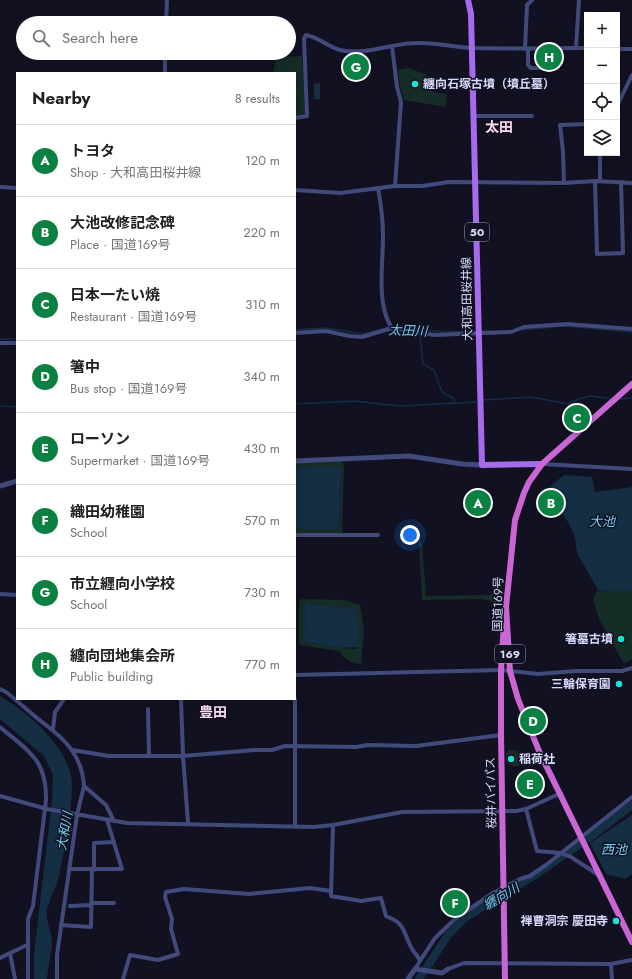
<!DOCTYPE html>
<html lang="en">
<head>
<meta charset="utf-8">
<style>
  body { margin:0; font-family:Jost,"Noto Sans JP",sans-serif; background:#f2f2f2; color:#202124 }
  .controls { position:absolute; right:12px; top:12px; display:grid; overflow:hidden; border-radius:0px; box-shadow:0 2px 10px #0003 }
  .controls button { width:36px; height:36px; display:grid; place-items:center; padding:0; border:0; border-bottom:1px solid #e0e0e0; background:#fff; color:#202124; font:20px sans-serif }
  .you { position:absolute; left:410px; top:535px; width:14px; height:14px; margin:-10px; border:3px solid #fff; border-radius:50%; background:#1a73e8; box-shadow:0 0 0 6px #1a73e833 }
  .badge { display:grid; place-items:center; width:26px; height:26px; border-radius:50%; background:#0b8043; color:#fff; font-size:13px; font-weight:700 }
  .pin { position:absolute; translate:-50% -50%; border:2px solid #fff; box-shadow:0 1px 4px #0006 }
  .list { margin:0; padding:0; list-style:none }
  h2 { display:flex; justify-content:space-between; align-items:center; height:52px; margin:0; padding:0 16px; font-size:17px }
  h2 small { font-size:13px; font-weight:400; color:#757577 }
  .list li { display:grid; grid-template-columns:26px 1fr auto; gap:12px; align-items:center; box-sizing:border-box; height:72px; padding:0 16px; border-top:1px solid #e0e0e0 }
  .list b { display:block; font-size:15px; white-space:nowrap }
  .list p { margin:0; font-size:13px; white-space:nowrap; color:#757577 }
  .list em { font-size:13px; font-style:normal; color:#757577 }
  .icon { flex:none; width:22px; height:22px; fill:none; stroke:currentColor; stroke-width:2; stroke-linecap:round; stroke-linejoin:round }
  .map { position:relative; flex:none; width:632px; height:979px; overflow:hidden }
  .search { position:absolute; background:#fff; box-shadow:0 2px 10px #0003; left:16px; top:16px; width:280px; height:44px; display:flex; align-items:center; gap:10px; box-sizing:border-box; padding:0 14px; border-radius:22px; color:#757577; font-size:15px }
  .panel { position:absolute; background:#fff; box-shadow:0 2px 10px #0003; left:16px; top:72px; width:280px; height:628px; border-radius:0px }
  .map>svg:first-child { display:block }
</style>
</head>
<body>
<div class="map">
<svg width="632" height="979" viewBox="0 0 632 979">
  <rect width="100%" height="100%" fill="#112"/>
  <path fill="#152c27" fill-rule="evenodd" d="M302 56 305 114 295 116V73H273L276 57Z
    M409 68 427 75 431 82V89L433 92 447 94 446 107 404 100 400 87 398 70Z
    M342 461 344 466 342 533H295V529H337L339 527 341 468H295V463Z
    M419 542H422L426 596 489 595 502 585 501 603 482 599 422 600Z
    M632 588V659L624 664 599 619 593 599 597 591Z
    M301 599 345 600 360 605 364 630 361 664C351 663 345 660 339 651L299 645V602ZM307 604 356 608 357 649 340 648 306 642Z
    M509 750H516C521 754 524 760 520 766H513L507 763 506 753Z"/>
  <path fill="#142e44" d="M320 83V99H314V84Z
    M339 466 341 467 339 527 337 529H295V468Z
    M564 475 592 477 595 492 632 487V591L598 590 577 553 575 537 568 522 548 494V488Z
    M307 604 356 608 360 647 340 648 306 642 304 640 305 605Z
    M0 696C27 712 65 744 71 776 75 796 64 854 59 876 57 887 49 898 47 910 45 919 51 930 52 940 52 953 48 966 47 979H34V954L52 800 53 775 44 756 0 719Z
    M632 815V874L625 879 606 874 590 843Z"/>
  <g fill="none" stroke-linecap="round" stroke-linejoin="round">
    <path stroke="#142e44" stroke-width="1.5" d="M395 327 445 332 473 331
      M295 330 326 328 363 334 390 327
      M522 330 565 326 632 332
      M482 331H492
      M420 334 423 364 434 370 442 392 454 399V402
      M0 339H17
      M618 399 632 398
      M484 400 531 397 568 404 581 398 591 396 612 399
      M295 404 354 401 400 406 476 402
      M0 406 17 407"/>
    <path stroke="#142e44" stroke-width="8" d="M589 838 632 805
      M419 979 448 935 466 917 535 875 580 844"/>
    <path stroke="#424a7c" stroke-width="4" d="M166 23 167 0
      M392 46 397 87 401 102 395 186
      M576 48 579 0
      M525 49 527 5 532 0
      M528 49V65L531 68H550
      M617 49H632
      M165 73V53
      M617 106 632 75
      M474 116H532
      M295 118 307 116 304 39 306 35C320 37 331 50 345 51 370 54 393 43 417 43 435 42 453 47 472 48 510 49 549 48 587 48
      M595 181 597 254 623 253 621 182
      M600 181V153
      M564 183 563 152 560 125 587 124
      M0 187 17 188
      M378 188C381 204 383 220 383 237 383 265 376 305 392 328
      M295 190 340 193 395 186H422L449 182 564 183 595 181 632 183
      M295 333 326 331 349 336 362 337 392 328 434 335 511 332 524 327 567 324 632 329
      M0 343H17
      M542 464 632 469
      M295 535H378
      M0 594 17 595
      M295 675 501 670 538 674 576 671H622L632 668
      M0 689 6 692C18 701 29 712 42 722 65 739 82 755 84 786L106 805 114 821
      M181 699 183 756 188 823
      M295 699V826
      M148 709 149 756
      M0 727C28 751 47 759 46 800L33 906 28 919V979
      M53 729 55 712 64 699
      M72 750 109 756H183L255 750H272L285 746 356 747 368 745 416 746 501 735
      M0 796 47 809 127 823 314 827 333 825 402 812 516 811 526 809 561 793
      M526 809 537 851 561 853 571 857 600 876
      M333 825 331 896 361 901 381 898 386 916C406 924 402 930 411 947 413 952 418 955 420 961L415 969
      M69 869H122L107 820
      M94 870V843L114 842
      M91 903H114
      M70 906 91 905
      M61 925 91 927 92 870
      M10 953 15 979
      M0 958 27 945
      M420 961 435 938 455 919 493 893 520 879 530 876 546 865 632 797
      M611 964 612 979
      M448 969 464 963 611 964 632 960
      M57 979V955L77 815 84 786
      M123 979 130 955 158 960 178 954 171 929 172 919 165 897 166 892 184 889 249 894 310 888 331 891"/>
    <path stroke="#424a7c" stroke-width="5" d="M295 461 409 456 462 464 482 465
      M0 486 17 481
      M408 979 415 969 442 973 448 969"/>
    <path stroke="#a66bed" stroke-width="6" d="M468 0 471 14 482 465 542 464"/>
    <path stroke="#c966d4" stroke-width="6" d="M632 384 542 464 529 482 524 493 515 520 506 607 510 671 518 699 539 751 632 942
      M504 623 501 670V735L505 979"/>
  </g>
  <g fill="#1be2d3" stroke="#112" stroke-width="1.5">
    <circle cx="415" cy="84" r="4"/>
    <circle cx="621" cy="639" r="4"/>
    <circle cx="619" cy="684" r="4"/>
    <circle cx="511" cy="759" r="4"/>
    <circle cx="616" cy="921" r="4"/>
  </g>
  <g text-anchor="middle" stroke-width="3" stroke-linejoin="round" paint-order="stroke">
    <g fill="#112" stroke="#9c9db9" stroke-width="1">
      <rect x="465" y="223" width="24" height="18" rx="3"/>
      <rect x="495" y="645" width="30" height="18" rx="3"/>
    </g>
    <g font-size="11" font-weight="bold" fill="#d7d9fa">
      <text x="477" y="236">50</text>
      <text x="510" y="658">169</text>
    </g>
    <g font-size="12" font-weight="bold" fill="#d7d9fa" stroke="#112" text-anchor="end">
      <text x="423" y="88" text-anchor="start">纏向石塚古墳（墳丘墓）</text>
      <text x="613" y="643">箸墓古墳</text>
      <text x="611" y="688">三輪保育園</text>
      <text x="519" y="763" text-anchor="start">稲荷社</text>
      <text x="608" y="925">禅曹洞宗 慶田寺</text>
    </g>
    <g font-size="12" fill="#d7d9fa" stroke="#112">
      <text transform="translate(467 299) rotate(-91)" y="4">大和高田桜井線</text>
      <text transform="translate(498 604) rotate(-89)" y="4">国道169号</text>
      <text transform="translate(491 793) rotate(-91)" y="4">桜井バイパス</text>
    </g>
    <g font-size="13" font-style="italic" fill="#72caee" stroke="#112">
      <text transform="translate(408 330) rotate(2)" y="5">太田川</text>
      <text x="602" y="526">大池</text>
      <text transform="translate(64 831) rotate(-80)" y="5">大和川</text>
      <text x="614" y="854">西池</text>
      <text transform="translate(501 896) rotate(-31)" y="5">纒向川</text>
    </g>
    <g font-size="14" font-weight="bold" fill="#fad9f4" stroke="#112">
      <text x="499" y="132">太田</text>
      <text x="213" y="717">豊田</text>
    </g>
  </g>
</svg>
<div class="controls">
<button>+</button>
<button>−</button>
<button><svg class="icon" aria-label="locate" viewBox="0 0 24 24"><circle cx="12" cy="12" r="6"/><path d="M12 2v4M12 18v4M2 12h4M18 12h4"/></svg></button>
<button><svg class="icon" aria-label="layers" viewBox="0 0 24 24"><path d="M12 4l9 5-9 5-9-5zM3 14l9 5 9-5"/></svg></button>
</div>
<div class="you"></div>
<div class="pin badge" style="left:478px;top:503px">A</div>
<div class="pin badge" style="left:551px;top:503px">B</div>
<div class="pin badge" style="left:577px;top:418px">C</div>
<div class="pin badge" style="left:533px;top:721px">D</div>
<div class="pin badge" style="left:530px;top:784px">E</div>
<div class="pin badge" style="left:455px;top:903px">F</div>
<div class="pin badge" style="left:356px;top:67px">G</div>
<div class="pin badge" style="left:549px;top:57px">H</div>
<div class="search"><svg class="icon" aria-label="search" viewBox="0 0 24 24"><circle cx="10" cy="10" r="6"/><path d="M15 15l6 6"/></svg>Search here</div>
<section class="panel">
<h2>Nearby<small>8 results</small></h2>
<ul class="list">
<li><span class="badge">A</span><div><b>トヨタ</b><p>Shop · 大和高田桜井線</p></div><em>120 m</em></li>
<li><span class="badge">B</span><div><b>大池改修記念碑</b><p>Place · 国道169号</p></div><em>220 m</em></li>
<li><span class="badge">C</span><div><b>日本一たい焼</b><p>Restaurant · 国道169号</p></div><em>310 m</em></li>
<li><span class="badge">D</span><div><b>箸中</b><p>Bus stop · 国道169号</p></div><em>340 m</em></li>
<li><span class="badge">E</span><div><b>ローソン</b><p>Supermarket · 国道169号</p></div><em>430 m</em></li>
<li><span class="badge">F</span><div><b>織田幼稚園</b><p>School</p></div><em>570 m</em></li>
<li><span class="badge">G</span><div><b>市立纒向小学校</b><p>School</p></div><em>730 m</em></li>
<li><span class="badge">H</span><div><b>纏向団地集会所</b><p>Public building</p></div><em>770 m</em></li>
</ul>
</section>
</div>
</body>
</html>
